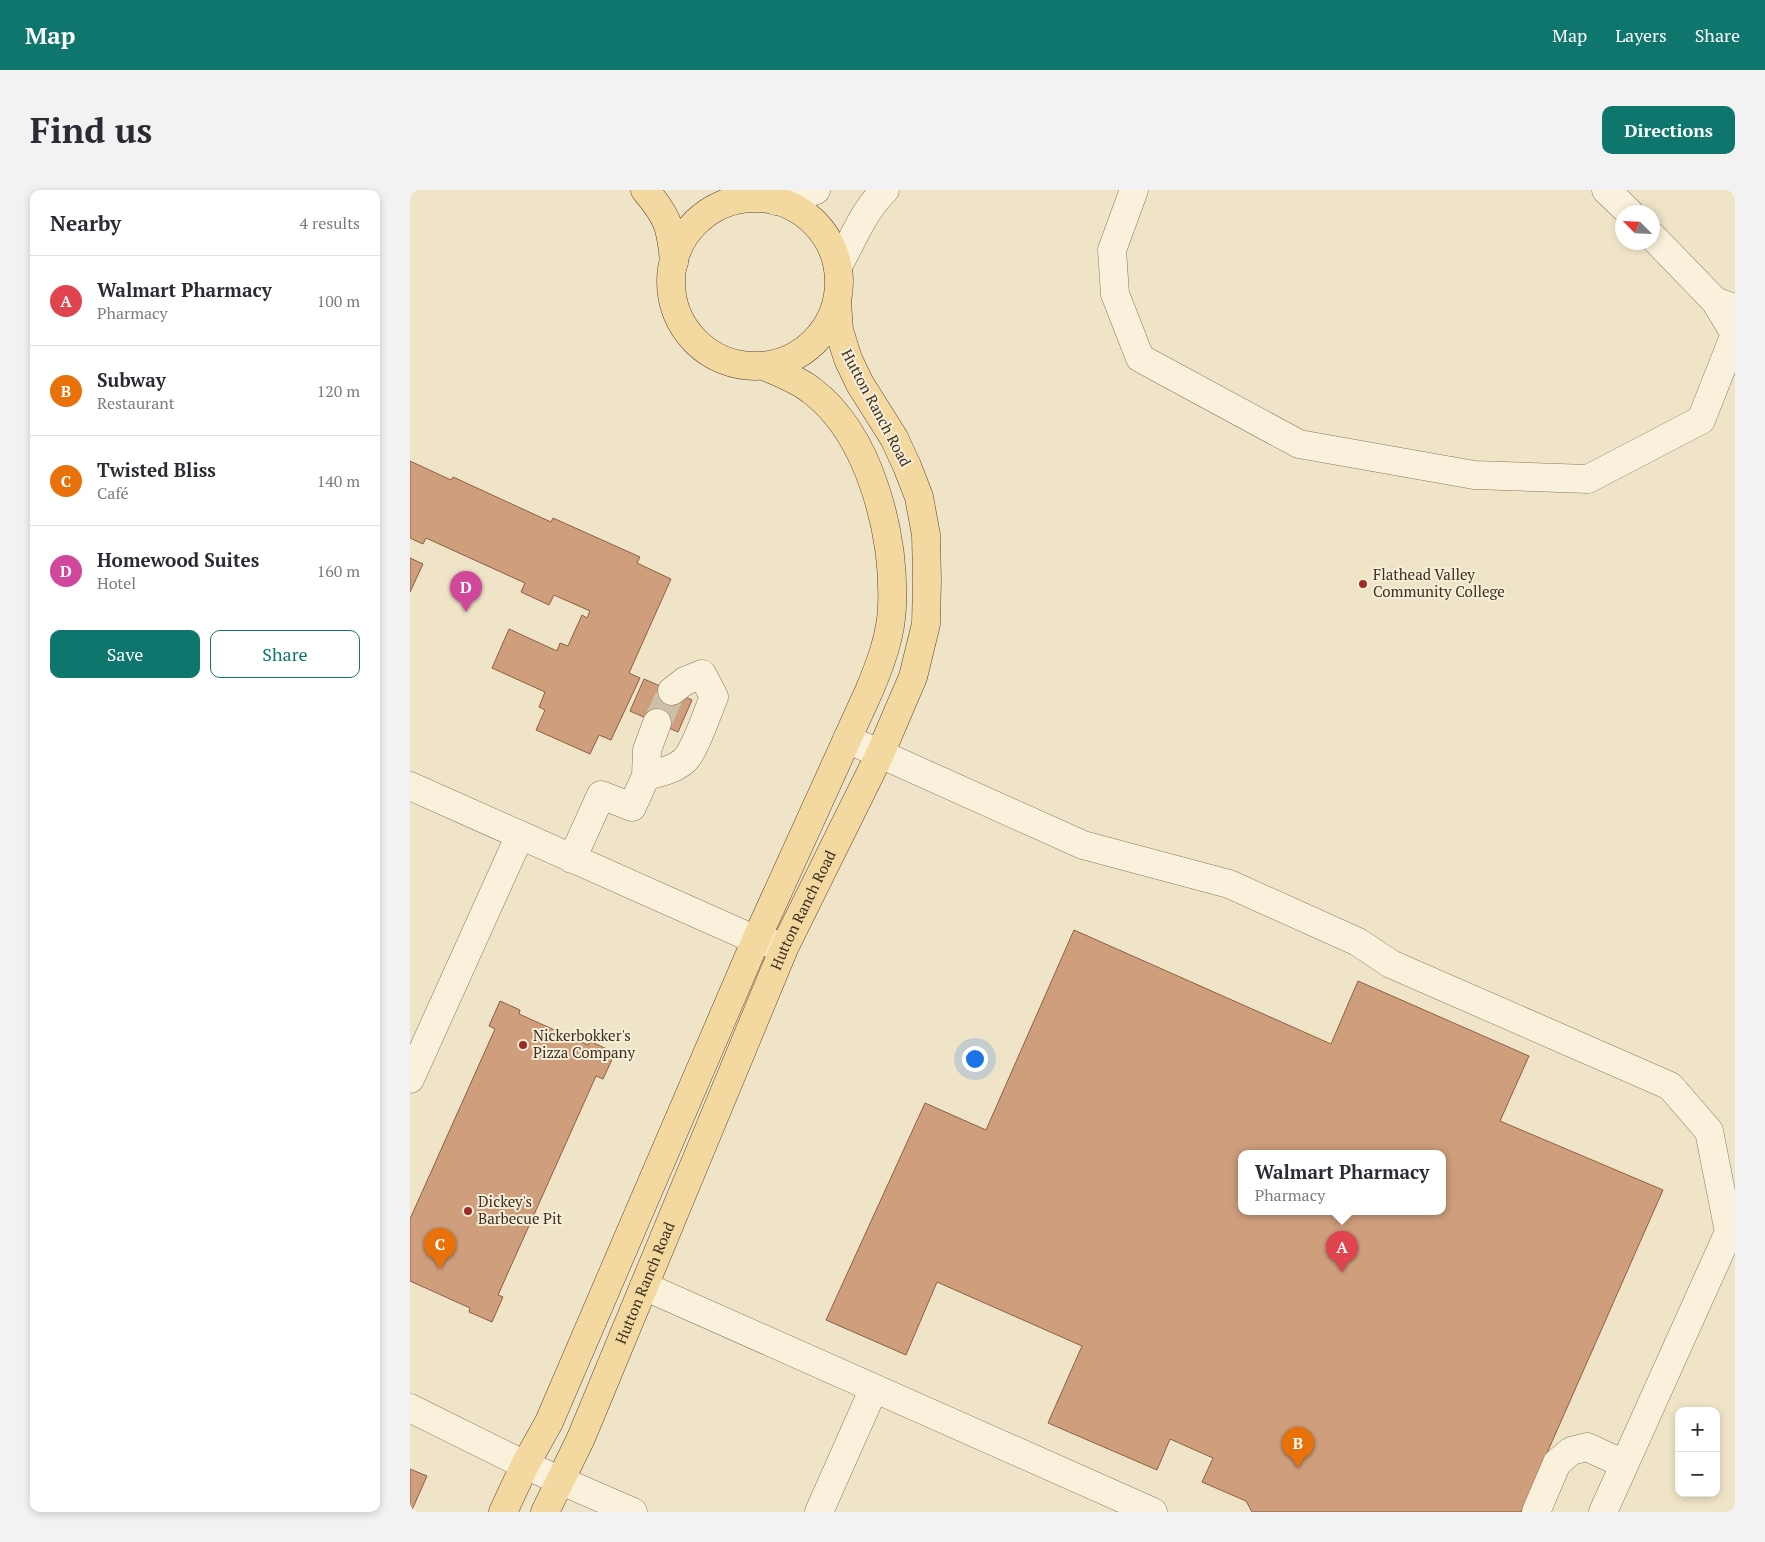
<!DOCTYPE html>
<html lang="en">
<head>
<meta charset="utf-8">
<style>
  body { margin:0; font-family:"PT Serif",serif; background:#f2f2f3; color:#2b2b33 }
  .controls { position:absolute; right:15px; bottom:15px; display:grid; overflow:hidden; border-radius:10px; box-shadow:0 2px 8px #0003 }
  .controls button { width:45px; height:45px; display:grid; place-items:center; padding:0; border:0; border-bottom:1px solid #e1e1e2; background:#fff; color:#2b2b33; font:25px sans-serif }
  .compass { position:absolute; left:1205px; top:15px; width:45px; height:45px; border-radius:50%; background:#fff; box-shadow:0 2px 8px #0003; rotate:294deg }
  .you { position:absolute; left:564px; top:868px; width:18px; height:18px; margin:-12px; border:4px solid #fff; border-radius:50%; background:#1a73e8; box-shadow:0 0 0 8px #1a73e833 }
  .badge { display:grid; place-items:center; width:32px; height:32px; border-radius:50%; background:#0f766e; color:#fff; font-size:16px; font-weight:700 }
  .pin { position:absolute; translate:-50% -41px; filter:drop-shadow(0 1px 2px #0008) }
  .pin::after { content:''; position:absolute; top:26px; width:18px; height:15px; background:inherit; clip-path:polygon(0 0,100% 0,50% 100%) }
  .popup { position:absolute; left:828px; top:960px; width:208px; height:65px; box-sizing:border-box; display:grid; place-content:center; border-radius:10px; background:#fff; filter:drop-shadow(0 1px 4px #0005); font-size:16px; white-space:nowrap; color:#7c7c81 }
  .popup b { font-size:19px; color:#2b2b33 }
  .popup::after { content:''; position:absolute; left:50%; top:100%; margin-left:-10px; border:10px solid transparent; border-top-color:#fff }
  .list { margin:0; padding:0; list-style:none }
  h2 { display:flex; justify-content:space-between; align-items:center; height:65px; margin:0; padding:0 20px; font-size:21px }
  h2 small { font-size:16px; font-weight:400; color:#7c7c81 }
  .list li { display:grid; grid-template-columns:32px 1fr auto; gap:15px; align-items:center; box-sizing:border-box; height:90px; padding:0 20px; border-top:1px solid #e1e1e2 }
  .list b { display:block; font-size:19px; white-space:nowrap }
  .list p { margin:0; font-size:16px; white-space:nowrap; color:#7c7c81 }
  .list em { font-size:16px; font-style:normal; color:#7c7c81 }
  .actions { display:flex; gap:10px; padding:15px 20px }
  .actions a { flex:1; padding:11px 0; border:1px solid #0f766e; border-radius:10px; text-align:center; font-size:18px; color:#0f766e }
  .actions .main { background:#0f766e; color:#fff }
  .map { position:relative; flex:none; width:1325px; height:1322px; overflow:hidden; border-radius:10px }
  header { display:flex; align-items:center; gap:30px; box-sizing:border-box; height:70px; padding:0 25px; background:#0f766e; color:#fff }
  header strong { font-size:24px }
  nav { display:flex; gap:28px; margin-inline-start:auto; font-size:18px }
  .intro { display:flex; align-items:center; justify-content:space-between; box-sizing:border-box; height:120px; padding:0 30px }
  h1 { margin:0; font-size:35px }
  .button { padding:12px 22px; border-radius:10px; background:#0f766e; color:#fff; font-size:18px; font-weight:700 }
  main { display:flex; gap:30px; padding:0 30px }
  aside { flex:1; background:#fff; border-radius:10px; box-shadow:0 2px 8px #0003 }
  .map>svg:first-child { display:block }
</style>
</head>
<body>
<header>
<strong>Map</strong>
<nav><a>Map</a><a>Layers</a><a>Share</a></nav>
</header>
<div class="intro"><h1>Find us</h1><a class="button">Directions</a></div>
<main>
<aside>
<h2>Nearby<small>4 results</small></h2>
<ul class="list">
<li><span class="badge" style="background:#e0444e">A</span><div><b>Walmart Pharmacy</b><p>Pharmacy</p></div><em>100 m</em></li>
<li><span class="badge" style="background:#e8710a">B</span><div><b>Subway</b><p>Restaurant</p></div><em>120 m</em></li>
<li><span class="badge" style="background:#e8710a">C</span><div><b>Twisted Bliss</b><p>Café</p></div><em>140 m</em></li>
<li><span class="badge" style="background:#d1479c">D</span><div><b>Homewood Suites</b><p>Hotel</p></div><em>160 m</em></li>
</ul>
<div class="actions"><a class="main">Save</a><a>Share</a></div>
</aside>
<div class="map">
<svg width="1325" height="1322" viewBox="0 0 1325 1322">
  <rect width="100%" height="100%" fill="#f0e4c8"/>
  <path fill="#cf9f7d" stroke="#8d5f41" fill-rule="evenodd" d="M0 271 41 290 43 287 141 332 143 328 230 367 227 373 261 389 219 483 230 488 201 550 189 545 180 564 126 540 135 520 129 517 135 502 82 478 99 439 147 461 150 453 158 456 172 425 177 428 180 421 144 405 139 415 111 402 115 393 16 348 13 354 0 348Z
    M0 368 13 374 0 402Z
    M234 489 282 510 268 542 220 521Z
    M664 740 921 854 948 791 1119 866 1090 931 1253 1000 1111 1322H842L836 1311 792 1292 803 1268 760 1249 747 1280 638 1233 672 1156 527 1092 496 1165 416 1130 515 913 576 940ZM832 963H1032V1021H832Z
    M90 811 110 820 109 824 178 855 180 851 205 863 193 889 186 886 88 1105 93 1107 82 1132 59 1122 60 1118 0 1091V1029L85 839 79 836Z
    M0 1279 17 1286 1 1322H0Z"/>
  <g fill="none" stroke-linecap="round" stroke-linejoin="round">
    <path stroke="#ccc0a6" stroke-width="28" stroke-dasharray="28 14" stroke-linecap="butt" d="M247 533 262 501"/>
    <defs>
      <path id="minor" d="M724 0 702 60 705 104 730 168 889 254 1064 285 1178 289 1291 230 1325 144 1305 111
        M1196 0 1219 22
        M366 11 384 8 406 0
        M1242 46 1305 111 1321 117
        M428 76C443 50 453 21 475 0
        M437 549 673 655 819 694 948 752 981 774 1260 896 1299 941 1319 1042 1193 1322
        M236 586 237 560 247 533
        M0 596 346 750 370 755
        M162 669 191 605 222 617 236 586C249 583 264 580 275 570 285 560 298 521 304 507L292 484 275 491 262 501
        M0 889 110 645
        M234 1096 743 1322
        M0 1218 115 1275 223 1322
        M409 1322 464 1198
        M1126 1322 1147 1273 1161 1261 1177 1257 1214 1274"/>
      <g id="major">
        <path d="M235 0C258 27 261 37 264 72"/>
        <circle cx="345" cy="92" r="84"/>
        <path d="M93 1322 115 1275 139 1232 346 750 459 501C470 475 481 446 482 417 485 346 461 245 401 200 387 189 370 183 354 176"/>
        <path id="s1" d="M135 1322 171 1248 375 756 470 564 503 487 516 434 517 390 516 345 509 307 497 276 484 248 450 194 438 169 429 140 427 112"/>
      </g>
    </defs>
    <use href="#minor" stroke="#8d765c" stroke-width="29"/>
    <use href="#major" stroke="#5b4430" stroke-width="29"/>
    <use href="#minor" stroke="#faf1dc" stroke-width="28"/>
    <use href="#major" stroke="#f3d9a0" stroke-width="28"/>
  </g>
  <g fill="#9e2a2b" stroke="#f7eed8" stroke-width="2">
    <circle cx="953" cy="394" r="5"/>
    <circle cx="113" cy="855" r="5"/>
    <circle cx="58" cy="1021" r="5"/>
  </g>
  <g text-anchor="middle" stroke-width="4" stroke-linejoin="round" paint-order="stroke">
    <g font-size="15" fill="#3d2e20" stroke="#f7eed8">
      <text transform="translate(466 218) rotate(62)" y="5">Hutton Ranch Road</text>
      <text dy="5" stroke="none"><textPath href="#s1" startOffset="655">Hutton Ranch Road</textPath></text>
      <text dy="5" stroke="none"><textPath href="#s1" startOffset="250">Hutton Ranch Road</textPath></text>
    </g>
    <g font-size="15" fill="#3d2e20" stroke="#f7eed8" text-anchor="start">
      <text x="963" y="390">Flathead Valley<tspan x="963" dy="17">Community College</tspan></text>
      <text x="123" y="851">Nickerbokker's<tspan x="123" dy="17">Pizza Company</tspan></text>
      <text x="68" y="1017">Dickey's<tspan x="68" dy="17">Barbecue Pit</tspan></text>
    </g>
  </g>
</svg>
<div class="controls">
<button>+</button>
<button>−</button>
</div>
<svg class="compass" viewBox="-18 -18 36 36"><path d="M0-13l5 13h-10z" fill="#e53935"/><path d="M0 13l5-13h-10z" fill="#7c7c81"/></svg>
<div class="you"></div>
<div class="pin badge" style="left:932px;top:1082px;background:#e0444e">A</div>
<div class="popup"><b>Walmart Pharmacy</b>Pharmacy</div>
<div class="pin badge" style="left:888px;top:1278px;background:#e8710a">B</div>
<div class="pin badge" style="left:30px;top:1079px;background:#e8710a">C</div>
<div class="pin badge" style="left:56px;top:422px;background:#d1479c">D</div>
</div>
</main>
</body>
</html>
